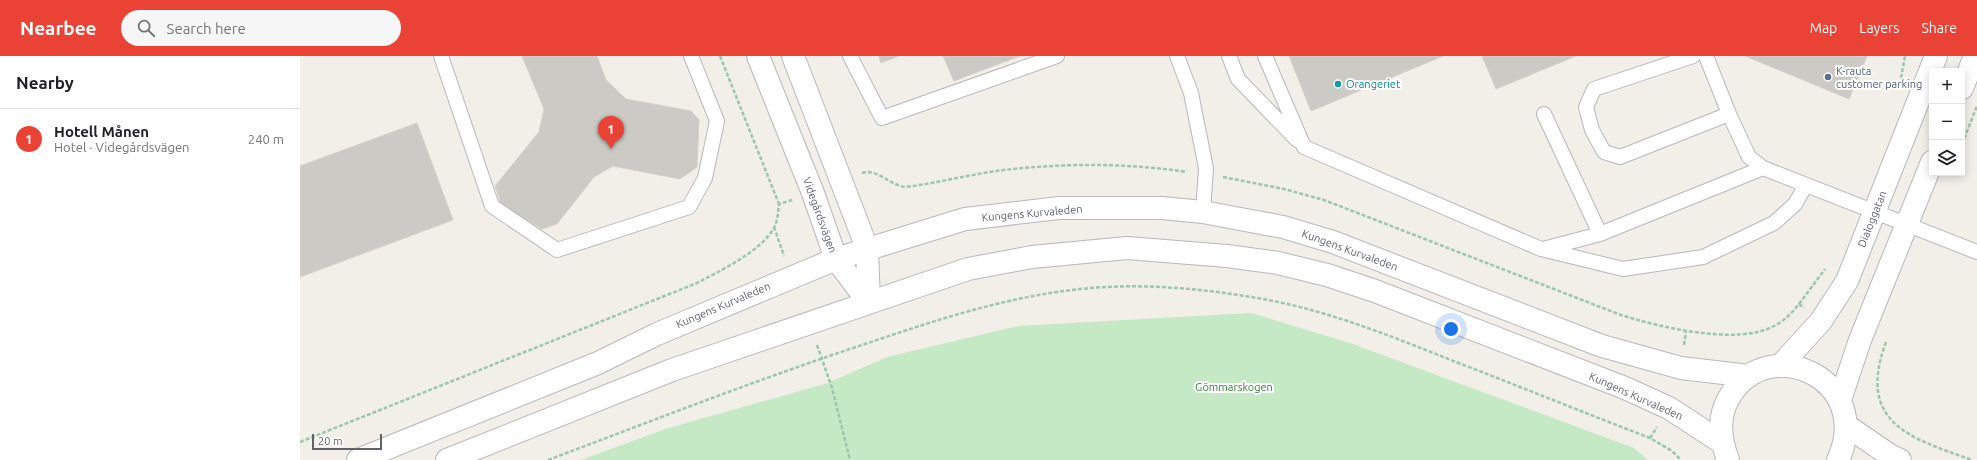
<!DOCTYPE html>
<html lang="en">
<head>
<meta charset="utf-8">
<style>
  body { margin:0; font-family:Ubuntu,sans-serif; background:#f6f6f6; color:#202124 }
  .controls { position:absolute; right:12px; top:12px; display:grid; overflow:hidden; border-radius:4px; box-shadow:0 2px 10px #0003 }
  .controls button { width:36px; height:36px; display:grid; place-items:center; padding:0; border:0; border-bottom:1px solid #e0e0e0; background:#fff; color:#202124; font:20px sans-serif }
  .scale { position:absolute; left:12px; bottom:10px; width:70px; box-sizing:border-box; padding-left:4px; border:2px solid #5f6368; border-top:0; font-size:11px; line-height:14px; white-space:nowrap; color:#5f6368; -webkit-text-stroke:3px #fff; paint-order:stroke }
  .you { position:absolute; left:1151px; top:273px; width:14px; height:14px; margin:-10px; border:3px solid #fff; border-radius:50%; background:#1a73e8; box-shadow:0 0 0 6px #1a73e833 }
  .badge { display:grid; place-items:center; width:26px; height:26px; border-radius:50%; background:#ea4335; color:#fff; font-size:13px; font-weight:700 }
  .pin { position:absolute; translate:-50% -33px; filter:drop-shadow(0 1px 2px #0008) }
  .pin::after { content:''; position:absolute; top:21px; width:14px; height:12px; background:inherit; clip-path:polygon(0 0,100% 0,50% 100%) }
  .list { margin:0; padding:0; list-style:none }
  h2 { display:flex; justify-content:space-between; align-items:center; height:52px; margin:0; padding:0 16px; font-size:17px }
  h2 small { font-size:13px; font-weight:400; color:#757577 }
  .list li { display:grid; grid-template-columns:26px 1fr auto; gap:12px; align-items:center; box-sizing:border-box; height:60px; padding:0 16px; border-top:1px solid #e0e0e0 }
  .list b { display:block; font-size:15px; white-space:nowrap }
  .list p { margin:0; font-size:13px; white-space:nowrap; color:#757577 }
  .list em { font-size:13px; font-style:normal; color:#757577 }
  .icon { flex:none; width:22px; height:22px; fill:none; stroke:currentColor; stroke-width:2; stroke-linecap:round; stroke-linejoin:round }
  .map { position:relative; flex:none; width:1677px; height:404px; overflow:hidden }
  header { display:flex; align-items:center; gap:24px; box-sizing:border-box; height:56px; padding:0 20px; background:#ea4335; color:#fff }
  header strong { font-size:19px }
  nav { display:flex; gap:22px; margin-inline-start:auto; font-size:14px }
  .search { width:280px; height:36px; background:#f6f6f6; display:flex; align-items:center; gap:10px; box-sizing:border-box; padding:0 14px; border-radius:22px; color:#757577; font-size:15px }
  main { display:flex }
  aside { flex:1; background:#fff }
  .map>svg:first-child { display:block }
</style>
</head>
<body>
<header>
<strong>Nearbee</strong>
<div class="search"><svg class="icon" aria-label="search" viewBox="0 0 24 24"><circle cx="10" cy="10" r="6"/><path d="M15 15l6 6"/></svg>Search here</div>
<nav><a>Map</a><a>Layers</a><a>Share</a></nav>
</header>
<main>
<aside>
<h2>Nearby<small></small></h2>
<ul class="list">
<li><span class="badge">1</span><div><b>Hotell Månen</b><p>Hotel · Videgårdsvägen</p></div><em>240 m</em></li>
</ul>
</aside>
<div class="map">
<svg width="1677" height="404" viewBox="0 0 1677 404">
  <rect width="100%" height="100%" fill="#f1efe8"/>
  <path fill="#c5e8c5" d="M951 257 1050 287 1334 392 1348 404H281L365 373 528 327 587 301 718 270Z"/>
  <path fill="#cccac5" stroke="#d6d1c6" d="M222 0H297L306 24 326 43 391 55 399 64 397 111 380 123 313 110 294 121 257 168 242 173 201 148 195 130 239 76 244 53Z
    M579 0H599L581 7Z
    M643 0H720L654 25Z
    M989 0H1143L1011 55Z
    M1182 0H1276L1196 33Z
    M1445 0H1567L1549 43Z
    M117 67 153 164 0 221V110Z"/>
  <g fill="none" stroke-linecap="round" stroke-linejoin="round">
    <defs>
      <path id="service" d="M141 0 192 150 257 194 389 151 405 122 417 65 391 0
        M550 0 582 62 757 0
        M877 0 891 37 906 112 903 156
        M929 0 938 23 997 84
        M965 0 1004 91 1241 193 1323 213 1403 201 1474 167 1495 148 1506 129
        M1393 0 1294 33 1286 51 1292 74 1304 96 1320 101 1429 58
        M1406 0 1429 58 1449 101 1463 112 1677 196
        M1244 58 1300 178 1463 112
        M1243 193 1300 178"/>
      <path id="tertiary" d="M458 0 513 137 536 203 569 247
        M493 0 567 192 569 247
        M1662 32 1675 0
        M1480 310 1521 265 1547 225 1636 0
        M1540 344 1560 284 1632 106
        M1547 370 1591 400 1600 404
        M58 404 298 307 357 278 536 203 665 163 759 152H862L903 156 983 171 1033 186 1302 290 1381 312 1449 320
        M147 404 372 314 668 213 732 201 827 192 927 200 978 207 1027 219 1075 235 1325 332 1369 352 1421 386
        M1428 404C1420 382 1417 361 1430 340 1469 275 1575 324 1538 404"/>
    </defs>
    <use href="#service" stroke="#b5b8bc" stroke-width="16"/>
    <use href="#tertiary" stroke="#b5b8bc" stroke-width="24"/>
    <path stroke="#9cc7a9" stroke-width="2.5" stroke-dasharray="4 2" stroke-linecap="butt" d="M420 0 479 148
      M1601 22 1605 0
      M1662 88 1677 50
      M562 117C576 112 590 129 605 131 638 127 671 118 704 114 765 107 827 107 887 116
      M923 121 984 133 1024 144 1321 259C1359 271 1437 290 1474 270 1484 265 1492 257 1499 248L1504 252
      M474 171 484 200
      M1499 248 1525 213
      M1586 286C1556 367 1610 382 1672 404
      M517 289 532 332 550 404
      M1384 289 1386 275
      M1350 382 1357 371
      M0 386 397 227C421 214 459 197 474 172 478 164 478 156 479 148L492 144
      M248 404C349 366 451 326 553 292 625 268 696 243 772 234 834 226 901 232 963 243 1030 255 1093 281 1156 306 1221 331 1285 357 1350 382L1372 395 1381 404"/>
    <use href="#service" stroke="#fff" stroke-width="14"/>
    <use href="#tertiary" stroke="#fff" stroke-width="22"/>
  </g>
  <circle fill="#5c6f8a" stroke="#fff" stroke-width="1.5" cx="1528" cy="21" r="4"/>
  <circle fill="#0f9aa8" stroke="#fff" stroke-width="1.5" cx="1038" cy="28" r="4"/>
  <g text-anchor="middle" stroke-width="4" stroke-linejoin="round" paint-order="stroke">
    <g font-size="11" fill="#4e5e75" stroke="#fff" text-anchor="start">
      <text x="1536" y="19">K-rauta<tspan x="1536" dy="13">customer parking</tspan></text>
    </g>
    <g font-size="11" fill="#0d838f" stroke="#fff" text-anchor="start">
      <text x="1046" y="32">Orangeriet</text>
    </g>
    <g font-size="11" fill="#5f6368" stroke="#fff">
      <text transform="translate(732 157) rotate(-5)" y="4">Kungens Kurvaleden</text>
      <text transform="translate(520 159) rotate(70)" y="4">Videgårdsvägen</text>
      <text transform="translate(1572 163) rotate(-68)" y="4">Dialoggatan</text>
      <text transform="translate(1050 194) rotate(20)" y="4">Kungens Kurvaleden</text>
      <text transform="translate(423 249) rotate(-23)" y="4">Kungens Kurvaleden</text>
      <text transform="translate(1336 340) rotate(24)" y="4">Kungens Kurvaleden</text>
    </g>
    <g font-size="11" fill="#348238" stroke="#fff">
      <text x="934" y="335">Gömmarskogen</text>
    </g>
  </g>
</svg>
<div class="controls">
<button>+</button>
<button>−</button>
<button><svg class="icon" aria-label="layers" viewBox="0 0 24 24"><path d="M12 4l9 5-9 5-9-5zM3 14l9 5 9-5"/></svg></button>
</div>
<div class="scale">20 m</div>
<div class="you"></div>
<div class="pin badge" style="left:311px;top:93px">1</div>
</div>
</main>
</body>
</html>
